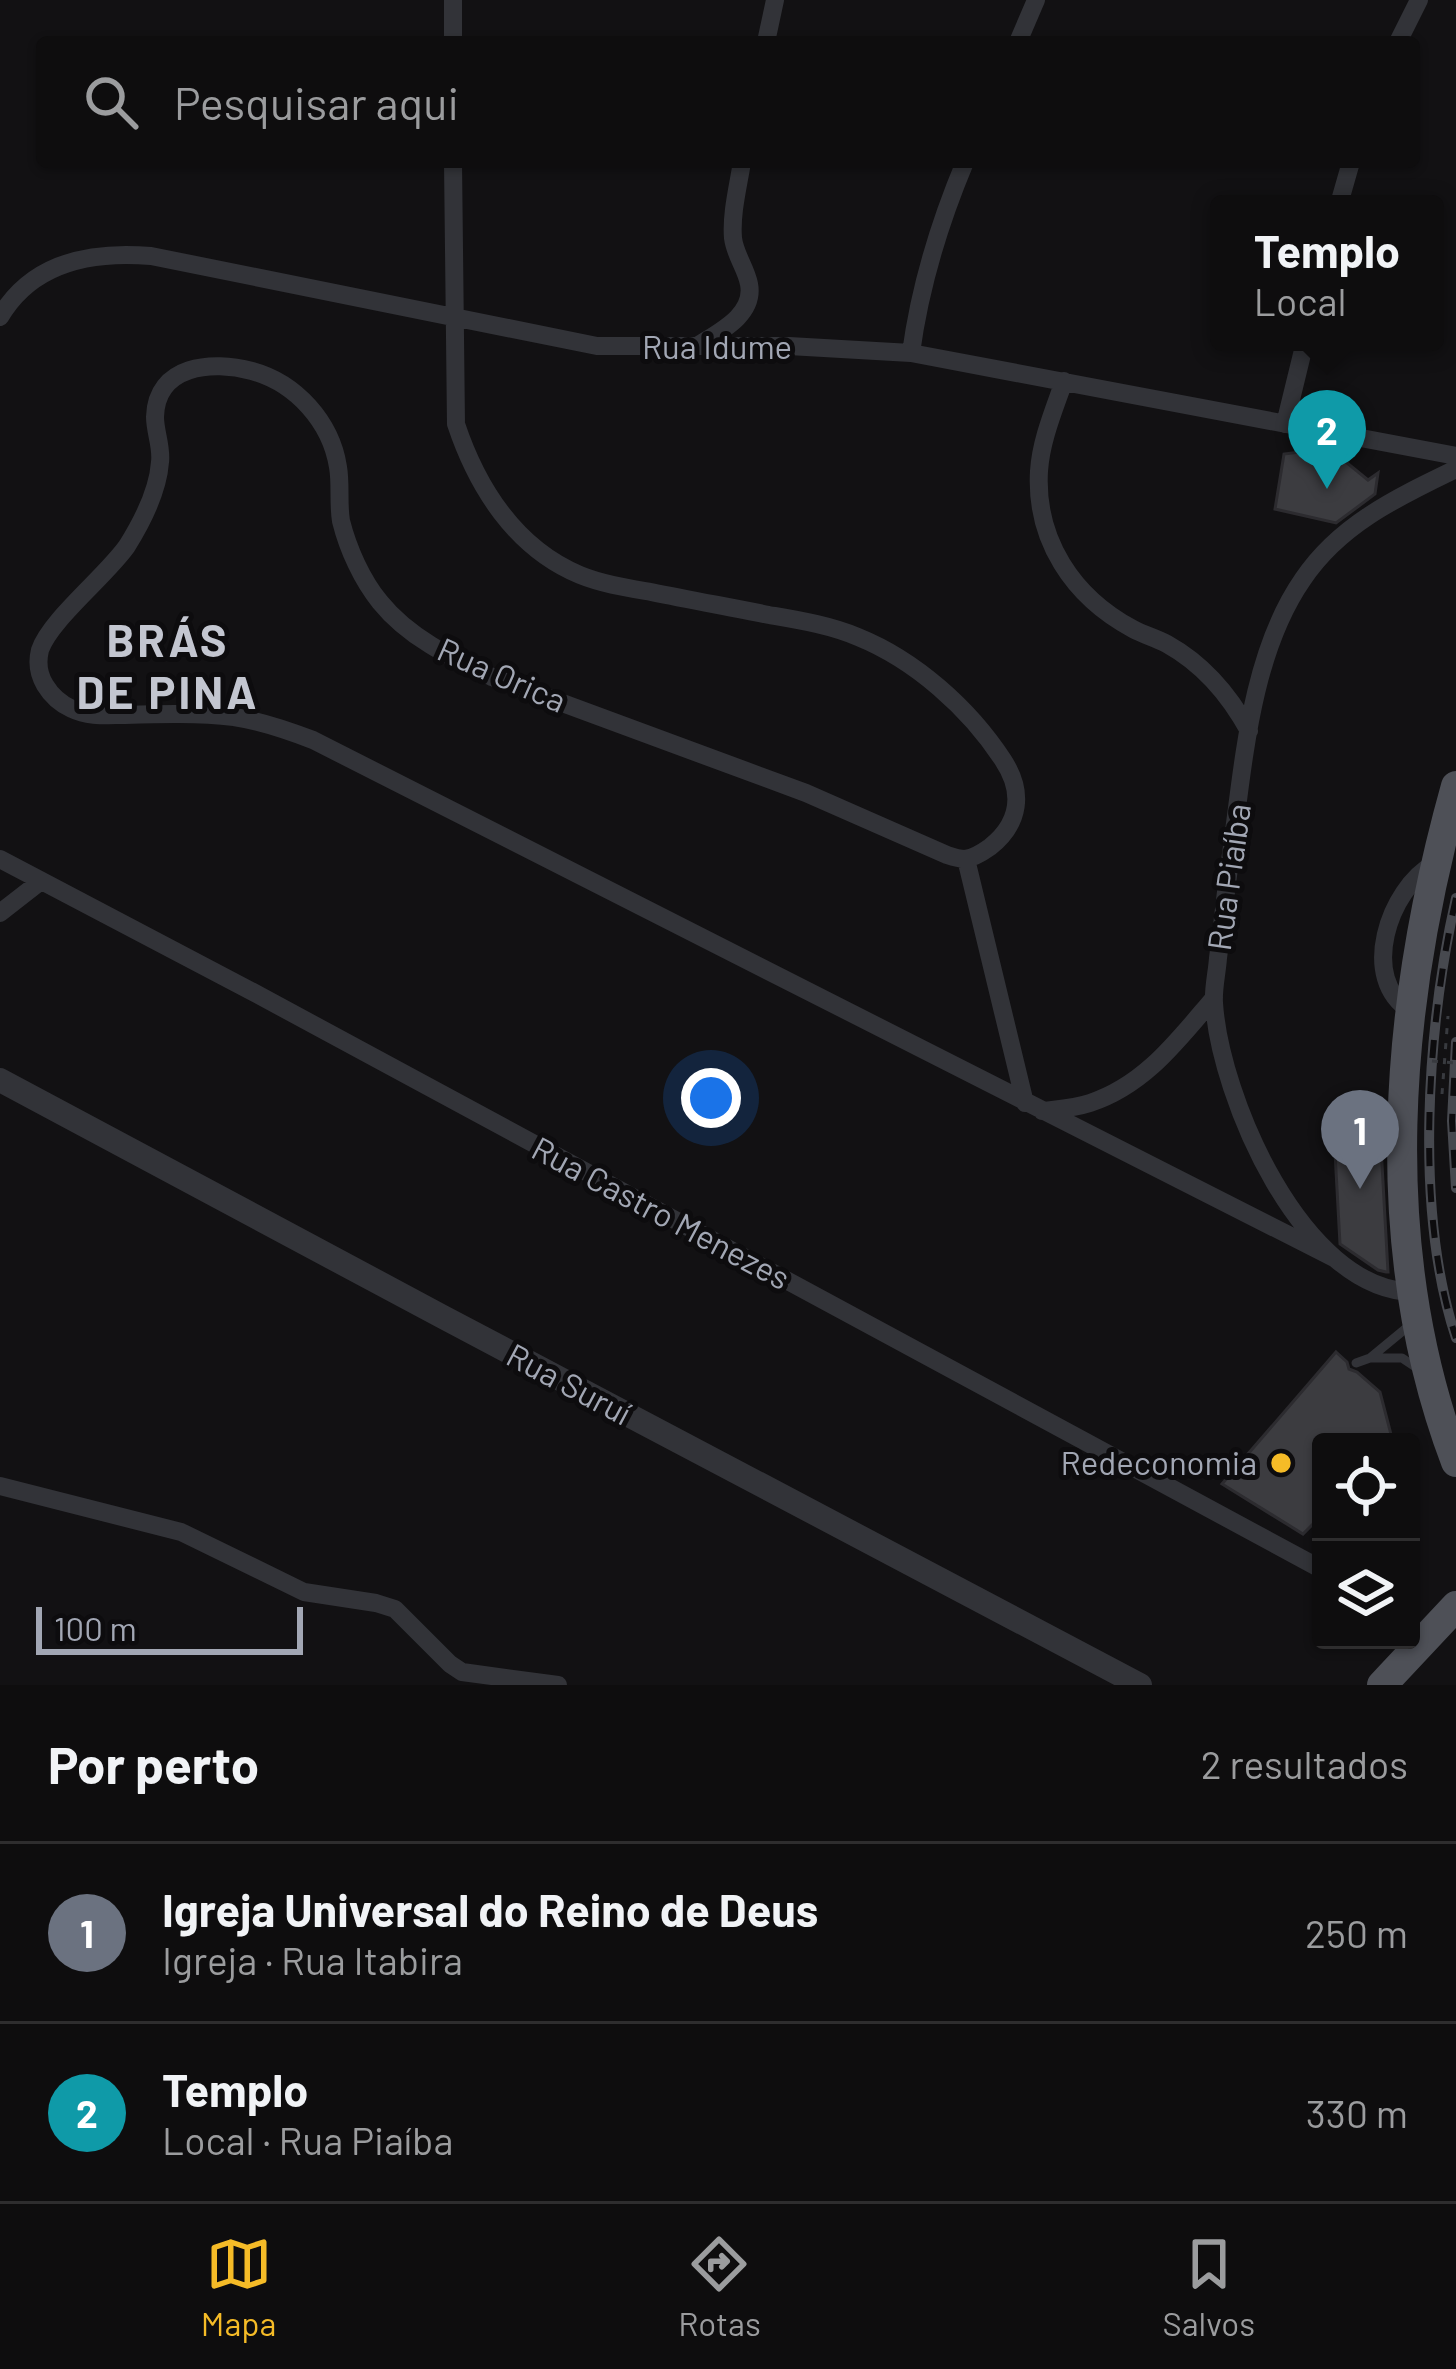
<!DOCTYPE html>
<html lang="pt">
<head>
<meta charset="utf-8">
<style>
  body { margin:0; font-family:Barlow,sans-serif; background:#1c1b1c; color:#f1f3f6 }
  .controls { position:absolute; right:36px; bottom:36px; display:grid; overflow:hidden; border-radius:12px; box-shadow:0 3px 9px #0004 }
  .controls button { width:108px; height:108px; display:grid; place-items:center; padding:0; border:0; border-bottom:3px solid #2e2d2e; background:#0e0d0e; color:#f1f3f6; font:60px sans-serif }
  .scale { position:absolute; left:36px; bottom:30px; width:267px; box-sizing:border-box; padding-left:12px; border:6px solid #a2a7b4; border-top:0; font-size:33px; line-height:42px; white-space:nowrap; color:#a2a7b4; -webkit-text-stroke:9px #0d0c0e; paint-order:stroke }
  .you { position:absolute; left:711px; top:1098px; width:42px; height:42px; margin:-30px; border:9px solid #fff; border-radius:50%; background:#1a73e8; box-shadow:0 0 0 18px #1a73e833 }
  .badge { display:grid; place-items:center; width:78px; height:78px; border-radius:50%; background:#f5bb27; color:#fff; font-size:39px; font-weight:700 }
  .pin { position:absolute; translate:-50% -99px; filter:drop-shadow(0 3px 6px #0008) }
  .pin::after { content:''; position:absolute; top:63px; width:42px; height:36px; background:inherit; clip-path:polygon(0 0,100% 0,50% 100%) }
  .popup { position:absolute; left:1210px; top:195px; width:234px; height:156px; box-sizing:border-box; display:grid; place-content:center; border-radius:12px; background:#0e0d0e; filter:drop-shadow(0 3px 9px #0005); font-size:39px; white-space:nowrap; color:#9b9c9e }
  .popup b { font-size:45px; color:#f1f3f6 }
  .popup::after { content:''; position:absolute; left:50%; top:100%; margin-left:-24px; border:24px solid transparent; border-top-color:#0e0d0e }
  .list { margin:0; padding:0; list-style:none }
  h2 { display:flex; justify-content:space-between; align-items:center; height:156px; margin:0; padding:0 48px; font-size:51px }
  h2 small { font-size:39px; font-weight:400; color:#9b9c9e }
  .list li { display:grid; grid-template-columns:78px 1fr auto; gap:36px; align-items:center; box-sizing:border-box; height:180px; padding:0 48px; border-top:3px solid #2e2d2e }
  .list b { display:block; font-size:45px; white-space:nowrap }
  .list p { margin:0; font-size:39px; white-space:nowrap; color:#9b9c9e }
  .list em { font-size:39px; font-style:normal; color:#9b9c9e }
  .icon { flex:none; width:66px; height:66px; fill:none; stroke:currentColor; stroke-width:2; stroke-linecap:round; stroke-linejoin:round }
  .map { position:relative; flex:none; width:1456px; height:1685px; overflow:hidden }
  .search { position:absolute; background:#0e0d0e; box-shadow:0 3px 9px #0004; left:36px; right:36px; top:36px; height:132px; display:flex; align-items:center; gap:30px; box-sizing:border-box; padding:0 42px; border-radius:12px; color:#9b9c9e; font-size:45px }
  .sheet { height:516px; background:#0e0d0e }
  nav { display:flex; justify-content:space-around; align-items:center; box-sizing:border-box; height:168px; border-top:3px solid #2e2d2e; background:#0e0d0e; font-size:33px; color:#9b9c9e }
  nav a { display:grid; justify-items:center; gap:6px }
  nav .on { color:#f5bb27 }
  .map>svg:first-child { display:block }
</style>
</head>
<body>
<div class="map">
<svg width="1456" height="1685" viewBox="0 0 1456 1685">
  <rect width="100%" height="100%" fill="#121113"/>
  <path fill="#3c3c40" stroke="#2c2b2f" stroke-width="3" d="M1307 451 1332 454 1346 462 1368 480 1378 473 1375 494 1336 523 1275 509 1284 454Z
    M1380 1128 1388 1272H1386L1378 1270 1340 1244 1334 1134Z
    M1336 1352 1347 1362 1349 1369 1357 1372 1380 1392 1393 1442H1321V1516L1303 1534 1222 1484Z"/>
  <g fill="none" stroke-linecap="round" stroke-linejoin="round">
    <path stroke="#383a3f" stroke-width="3" stroke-dasharray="6 9" stroke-linecap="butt" d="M1442 1094 1448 1016"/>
    <path stroke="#323338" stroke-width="9" d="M1370 1358H1402L1420 1370
      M1356 1363 1370 1358 1410 1325"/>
    <path stroke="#323338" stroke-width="18" d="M453 42V0
      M766 42 775 0
      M1018 42 1036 0
      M1398 42 1419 0
      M453 162 456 424C477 487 515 548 580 575 602 584 628 588 651 592 690 600 729 607 769 615 798 620 830 625 858 637 915 660 969 708 1003 760 1024 792 1020 823 990 847 983 852 974 858 965 859 959 859 953 857 947 855L806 793 492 677C452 658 409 638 380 602 362 580 348 549 341 521 338 503 341 484 338 467 331 422 296 383 252 371 212 360 156 365 155 417 155 432 162 447 160 462 158 491 142 522 127 546 106 576 50 620 40 650 37 662 39 675 45 685 51 695 61 704 72 709 88 717 108 715 125 715 161 714 198 713 234 717 261 721 287 730 313 740L1334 1258
      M1339 204 1351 162
      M0 317C32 262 92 251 151 256L597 346H789L911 353 1456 456
      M697 346C719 332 755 315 749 284 746 268 735 255 733 238 731 214 738 187 742 162
      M911 353C920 286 939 224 965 162
      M1064 381C1054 410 1041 440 1039 471 1035 540 1073 597 1133 629 1144 635 1156 638 1167 644 1203 664 1230 696 1249 731
      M1285 424 1305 342
      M0 859 253 992 1321 1569
      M966 859 1025 1103
      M0 913 41 881
      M1411 1011C1358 980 1389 888 1434 864
      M1042 1111C1058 1109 1075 1108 1090 1103 1145 1085 1178 1040 1214 998
      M1412 1292C1302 1289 1220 1097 1214 1003 1213 988 1217 973 1218 958 1222 928 1225 898 1229 868 1243 774 1248 658 1303 579 1340 524 1398 497 1456 469
      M0 1486 181 1532 304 1592 376 1603 395 1609 450 1664 462 1672 558 1685"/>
    <path stroke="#323338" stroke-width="24" d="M0 1080 443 1317 1140 1685"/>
    <path stroke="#4e5057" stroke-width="30" d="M1456 786C1395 1004 1374 1246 1456 1462
      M1382 1685 1456 1606"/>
    <defs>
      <path id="rail" d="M1456 898C1427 1028 1414 1210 1456 1338
        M1456 1042 1452 1121 1456 1188"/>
    </defs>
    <use href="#rail" stroke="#47494f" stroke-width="10"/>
    <use href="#rail" stroke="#0d0c0e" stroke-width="6" stroke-dasharray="18" stroke-linecap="butt"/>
    <path stroke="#383a3f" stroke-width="3" stroke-dasharray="6 9" stroke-linecap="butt" d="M1432 1061 1456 1063"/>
  </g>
  <circle fill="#f5bb27" stroke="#0d0c0e" stroke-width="4.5" cx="1281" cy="1463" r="12"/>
  <g text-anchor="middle" stroke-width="10" stroke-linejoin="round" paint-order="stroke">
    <g font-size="33" fill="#a2a7b4" stroke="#0d0c0e">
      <text x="717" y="359">Rua Idume</text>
      <text transform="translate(502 675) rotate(24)" y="12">Rua Orica</text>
      <text transform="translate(1229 877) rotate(-82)" y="12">Rua Piaíba</text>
      <text transform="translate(661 1213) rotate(28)" y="12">Rua Castro Menezes</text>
      <text transform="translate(569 1384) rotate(28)" y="12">Rua Suruí</text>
    </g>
    <g font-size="33" fill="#a2a7b4" stroke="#0d0c0e" text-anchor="end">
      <text x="1257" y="1475">Redeconomia</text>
    </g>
    <g font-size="45" font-weight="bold" letter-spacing="3" fill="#c3c6d0" stroke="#0d0c0e">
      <text x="168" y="657">BRÁS<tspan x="168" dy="52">DE PINA</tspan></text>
    </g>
  </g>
</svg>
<div class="controls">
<button><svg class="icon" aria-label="locate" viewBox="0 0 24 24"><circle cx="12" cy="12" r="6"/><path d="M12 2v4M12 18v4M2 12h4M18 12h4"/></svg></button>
<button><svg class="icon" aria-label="layers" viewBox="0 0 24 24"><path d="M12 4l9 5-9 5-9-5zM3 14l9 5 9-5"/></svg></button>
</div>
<div class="scale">100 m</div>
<div class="you"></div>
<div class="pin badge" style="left:1360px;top:1189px;background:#6b7280">1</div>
<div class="pin badge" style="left:1327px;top:489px;background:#0f9aa8">2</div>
<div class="popup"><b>Templo</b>Local</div>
<div class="search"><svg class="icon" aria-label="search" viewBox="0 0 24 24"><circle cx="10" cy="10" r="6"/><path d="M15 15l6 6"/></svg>Pesquisar aqui</div>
</div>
<section class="sheet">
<h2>Por perto<small>2 resultados</small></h2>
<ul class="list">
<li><span class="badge" style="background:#6b7280">1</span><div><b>Igreja Universal do Reino de Deus</b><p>Igreja · Rua Itabira</p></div><em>250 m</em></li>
<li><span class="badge" style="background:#0f9aa8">2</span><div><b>Templo</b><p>Local · Rua Piaíba</p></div><em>330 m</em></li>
</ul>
</section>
<nav>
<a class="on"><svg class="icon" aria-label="map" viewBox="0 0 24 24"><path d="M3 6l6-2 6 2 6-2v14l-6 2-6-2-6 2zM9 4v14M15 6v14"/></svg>Mapa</a>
<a><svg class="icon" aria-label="directions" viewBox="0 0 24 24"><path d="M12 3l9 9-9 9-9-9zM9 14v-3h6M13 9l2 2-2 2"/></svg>Rotas</a>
<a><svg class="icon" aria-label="saved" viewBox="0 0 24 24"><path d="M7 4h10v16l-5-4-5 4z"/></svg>Salvos</a>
</nav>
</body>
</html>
